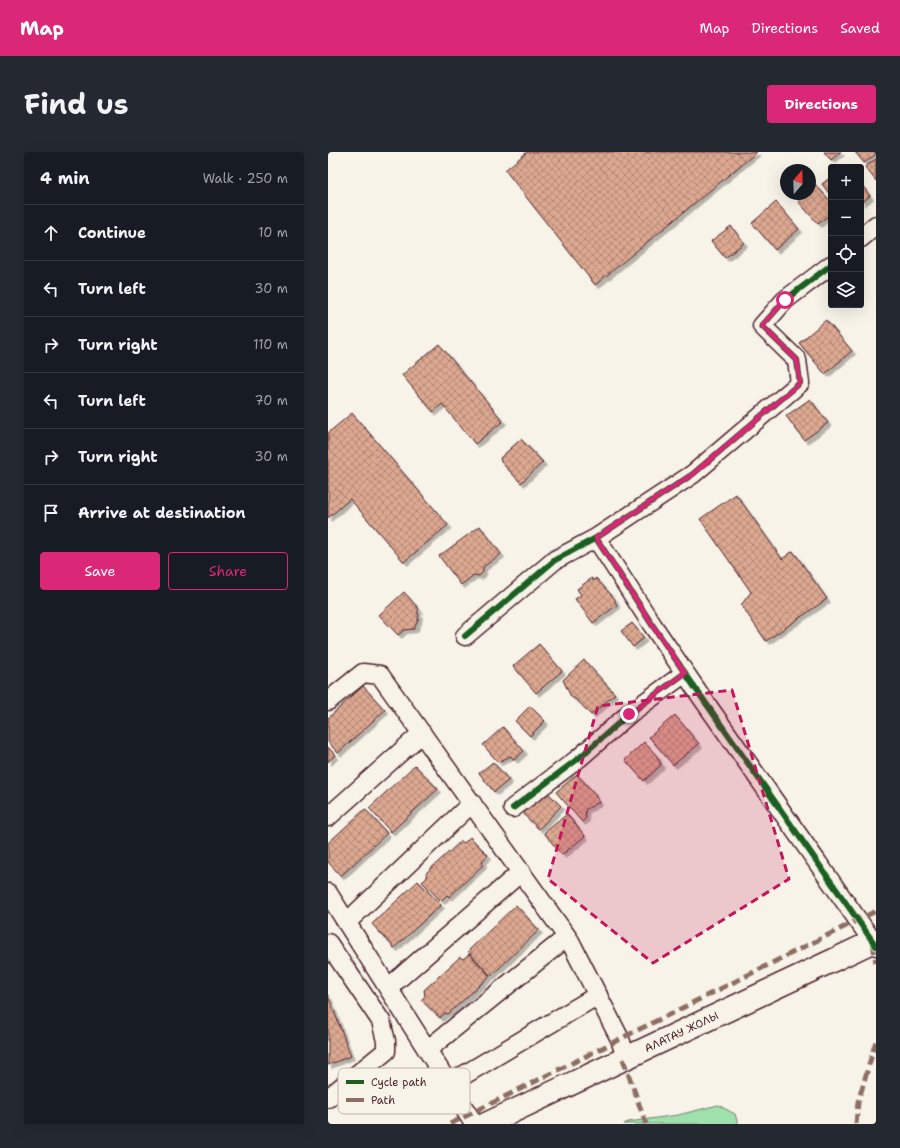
<!DOCTYPE html>
<html lang="en">
<head>
<meta charset="utf-8">
<style>
  body { margin:0; font-family:"Shantell Sans",sans-serif; background:#242831; color:#f1f3f6 }
  .controls { position:absolute; right:12px; top:12px; display:grid; overflow:hidden; border-radius:4px; box-shadow:0 4px 16px #0002 }
  .controls button { width:36px; height:36px; display:grid; place-items:center; padding:0; border:0; border-bottom:1px solid #363941; background:#171b24; color:#f1f3f6; font:20px sans-serif }
  .compass { position:absolute; left:452px; top:12px; width:36px; height:36px; border-radius:50%; background:#171b24; box-shadow:0 4px 16px #0002; rotate:19deg }
  .stop { position:absolute; width:12px; height:12px; margin:-9px; border:3px solid #db2777; border-radius:50%; background:#fff }
  .stop.end { background:#db2777; border-color:#fff; box-shadow:0 1px 4px #0008 }
  .list { margin:0; padding:0; list-style:none }
  h2 { display:flex; justify-content:space-between; align-items:center; height:52px; margin:0; padding:0 16px; font-size:17px }
  h2 small { font-size:13px; font-weight:400; color:#9ea1a6 }
  .list li { display:grid; grid-template-columns:26px 1fr auto; gap:12px; align-items:center; box-sizing:border-box; height:56px; padding:0 16px; border-top:1px solid #363941 }
  .list b { display:block; font-size:15px; white-space:nowrap }
  .list em { font-size:13px; font-style:normal; color:#9ea1a6 }
  .actions { display:flex; gap:8px; padding:12px 16px }
  .actions a { flex:1; padding:9px 0; border:1px solid #db2777; border-radius:4px; text-align:center; font-size:14px; color:#db2777 }
  .actions .main { background:#db2777; color:#fff }
  .icon { flex:none; width:22px; height:22px; fill:none; stroke:currentColor; stroke-width:2; stroke-linecap:round; stroke-linejoin:round }
  .map { position:relative; flex:none; width:548px; height:972px; overflow:hidden; border-radius:4px }
  header { display:flex; align-items:center; gap:24px; box-sizing:border-box; height:56px; padding:0 20px; background:#db2777; color:#fff }
  header strong { font-size:19px }
  nav { display:flex; gap:22px; margin-inline-start:auto; font-size:14px }
  .intro { display:flex; align-items:center; justify-content:space-between; box-sizing:border-box; height:96px; padding:0 24px }
  h1 { margin:0; font-size:28px }
  .button { padding:10px 18px; border-radius:4px; background:#db2777; color:#fff; font-size:14px; font-weight:700 }
  main { display:flex; gap:24px; padding:0 24px }
  aside { flex:1; background:#171b24; border-radius:4px; box-shadow:0 4px 16px #0002 }
  .map>svg:first-child { display:block }
</style>
</head>
<body>
<header>
<strong>Map</strong>
<nav><a>Map</a><a>Directions</a><a>Saved</a></nav>
</header>
<div class="intro"><h1>Find us</h1><a class="button">Directions</a></div>
<main>
<aside>
<h2>4 min<small>Walk · 250 m</small></h2>
<ul class="list">
<li><svg class="icon" aria-label="ahead" viewBox="0 0 24 24"><path d="M12 20V5M6 11l6-6 6 6"/></svg><div><b>Continue</b></div><em>10 m</em></li>
<li><svg class="icon" aria-label="left" viewBox="0 0 24 24"><path d="M17 20v-9H6M10 6l-5 5 5 5"/></svg><div><b>Turn left</b></div><em>30 m</em></li>
<li><svg class="icon" aria-label="right" viewBox="0 0 24 24"><path d="M7 20v-9h11M14 6l5 5-5 5"/></svg><div><b>Turn right</b></div><em>110 m</em></li>
<li><svg class="icon" aria-label="left" viewBox="0 0 24 24"><path d="M17 20v-9H6M10 6l-5 5 5 5"/></svg><div><b>Turn left</b></div><em>70 m</em></li>
<li><svg class="icon" aria-label="right" viewBox="0 0 24 24"><path d="M7 20v-9h11M14 6l5 5-5 5"/></svg><div><b>Turn right</b></div><em>30 m</em></li>
<li><svg class="icon" aria-label="arrive" viewBox="0 0 24 24"><path d="M6 21V4h12l-3 4 3 4H6"/></svg><div><b>Arrive at destination</b></div></li>
</ul>
<div class="actions"><a class="main">Save</a><a>Share</a></div>
</aside>
<div class="map">
<svg width="548" height="972" viewBox="0 0 548 972">
  <defs>
    <pattern id="building-cross-hatch" width="8" height="8" patternUnits="userSpaceOnUse"><rect width="8" height="8" fill="#dca890"/><path d="M0 0l8 8M0 8l8-8" fill="none" stroke="#b48876"/></pattern>
    <filter id="shadow"><feDropShadow dx="3.5" dy="3.5" stdDeviation="0" flood-color="#0004"/></filter>
  </defs>
  <rect width="100%" height="100%" fill="#f7f3e8"/>
  <filter id="ink" filterUnits="userSpaceOnUse"><feTurbulence type="fractalNoise" baseFrequency=".025" numOctaves="2"/><feDisplacementMap in="SourceGraphic" scale="8" xChannelSelector="R" yChannelSelector="G"/><feConvolveMatrix kernelMatrix="1 2 1 2 8 2 1 2 1" color-interpolation-filters="sRGB"/></filter>
  <g filter="url(#ink)">
    <path fill="#9ee1ac" stroke="#74806c" d="M390 953 407 962 410 972H296L300 970 350 963Z"/>
    <path fill="url(#building-cross-hatch)" stroke="#4a1f2b" filter="url(#shadow)" d="M199 0H429L267 133 177 18Z
      M496 0H513L503 8Z
      M527 0H548V3H547L536 11Z
      M548 7V29L537 15Z
      M503 25V44L494 32Z
      M533 32 542 44 533 51Z
      M488 33 503 50V61L490 72 470 49 478 42H482V39Z
      M448 50 471 77 447 98 424 71Z
      M403 74 416 91 397 106 383 89Z
      M498 168 524 199 497 222 471 191Z
      M111 192 175 269 147 292 114 252 105 260 74 223Z
      M482 247 500 271 476 288 458 264Z
      M24 261 120 373 76 410 22 347 0 366V281Z
      M193 287 215 310 193 331 173 310 172 306Z
      M408 342 454 407 465 399 499 447 438 489 413 453 423 440 372 367Z
      M152 374 173 402 155 415V420L151 424 146 423 133 433 111 404Z
      M264 426 265 429 268 426 287 447V450L289 453 265 471 247 447 253 443 249 437Z
      M76 440 91 457 89 461 91 462 90 468 86 477 76 478 70 483 51 463Z
      M304 471 316 486 305 495 293 479Z
      M211 492 234 519 208 541 185 514Z
      M256 508 287 542 263 563 249 548 243 545 235 528Z
      M35 534 57 558 10 601 0 590V566Z
      M202 554 217 569 202 584 187 569Z
      M347 563 371 592 345 613 321 585Z
      M175 575 196 599 186 608 183 604 170 610 155 593Z
      M316 590 329 604 333 613 316 629 297 608Z
      M0 595 7 603 0 610Z
      M165 610 181 628 166 640 151 621Z
      M87 613 110 637 63 680 41 656Z
      M249 622 266 641 271 650 257 658 258 666 254 670 228 640Z
      M217 638 233 654 211 677 197 664 196 660Z
      M37 657 59 681 13 724 0 710V691Z
      M239 662 257 684 234 703 216 681Z
      M142 685 160 703 154 709 155 713 121 745 119 743 113 749 94 730 99 726 98 721 133 689 136 691Z
      M90 729 113 753 66 796 44 772Z
      M188 753 211 778 163 824 140 799Z
      M141 802 162 824 120 862 117 861 112 866 93 848 97 844 96 838 132 805 135 807Z
      M0 843 23 904 0 913Z"/>
    <g fill="none" stroke-linecap="round" stroke-linejoin="round">
      <defs>
        <path id="minor" d="M533 86 548 73
          M268 386 325 474 370 540 548 794
          M137 484 227 408 268 386 365 322 472 231 469 208 434 174 457 148 503 113
          M0 549 35 521 52 523 242 789 292 887 298 906
          M185 656 251 606 301 562 357 521
          M0 665 94 581
          M0 741 146 972
          M19 770 144 651
          M0 791 53 869 58 889V899L0 946
          M60 836 193 720
          M99 898 239 785
          M121 932 270 843"/>
        <g id="major">
          <path id="s1" d="M158 972 548 788"/>
        </g>
      </defs>
      <use href="#minor" stroke="#4a1f2b" stroke-width="21"/>
      <use href="#major" stroke="#4a1f2b" stroke-width="25"/>
      <use href="#minor" stroke="#f7f3e8" stroke-width="18"/>
      <use href="#major" stroke="#f7f3e8" stroke-width="22"/>
      <path stroke="#8d6e63" stroke-width="5" stroke-dasharray="10 5" stroke-linecap="butt" d="M545 791 548 811
        M295 907 318 972
        M122 972 548 759
        M528 972 530 950 548 889"/>
      <defs>
        <path id="cycleway" d="M268 386 325 474 370 540 548 794
          M137 484 227 408 268 386 365 322 472 231 469 208 434 174 457 148 503 113
          M185 656 251 606 301 562 357 521"/>
      </defs>
      <use href="#cycleway" stroke="#f7f3e8" stroke-width="8"/>
      <use href="#cycleway" stroke="#1b5e20" stroke-width="6"/>
    </g>
  </g>
  <g fill="none" stroke-linecap="round" stroke-linejoin="round" filter="url(#ink)">
    <path stroke="#db2777" stroke-width="5" d="M301 562 357 521 325 474 268 386 365 322 472 231 469 208 434 174 457 148"/>
  </g>
  <path fill="#c2185b" fill-opacity="0.2" stroke="#c2185b" stroke-width="3" stroke-dasharray="8 5" stroke-linejoin="round" d="M404 538 461 727 325 811 220 727 270 554Z"/>
  <g text-anchor="middle" stroke-width="3" stroke-linejoin="round" paint-order="stroke">
    <g font-size="11" fill="#4a1f2b" stroke="#f7f3e8">
      <text dy="4" stroke="none"><textPath href="#s1" startOffset="216">АЛАТАУ ЖОЛЫ</textPath></text>
    </g>
  </g>
  <rect x="10" y="916" width="132" height="46" rx="6" fill="#f7f3e8" stroke="#c3b3af" stroke-width="1"/>
  <rect x="18" y="928" width="18" height="4" fill="#1b5e20"/>
  <rect x="18" y="946" width="18" height="4" fill="#8d6e63"/>
  <g font-size="11" fill="#4a1f2b">
    <text x="43" y="934">Cycle path</text>
    <text x="43" y="952">Path</text>
  </g>
</svg>
<div class="controls">
<button>+</button>
<button>−</button>
<button><svg class="icon" aria-label="locate" viewBox="0 0 24 24"><circle cx="12" cy="12" r="6"/><path d="M12 2v4M12 18v4M2 12h4M18 12h4"/></svg></button>
<button><svg class="icon" aria-label="layers" viewBox="0 0 24 24"><path d="M12 4l9 5-9 5-9-5zM3 14l9 5 9-5"/></svg></button>
</div>
<svg class="compass" viewBox="-18 -18 36 36"><path d="M0-13l5 13h-10z" fill="#e53935"/><path d="M0 13l5-13h-10z" fill="#9ea1a6"/></svg>
<div class="stop" style="left:457px;top:148px"></div>
<div class="stop end" style="left:301px;top:562px"></div>
</div>
</main>
</body>
</html>
